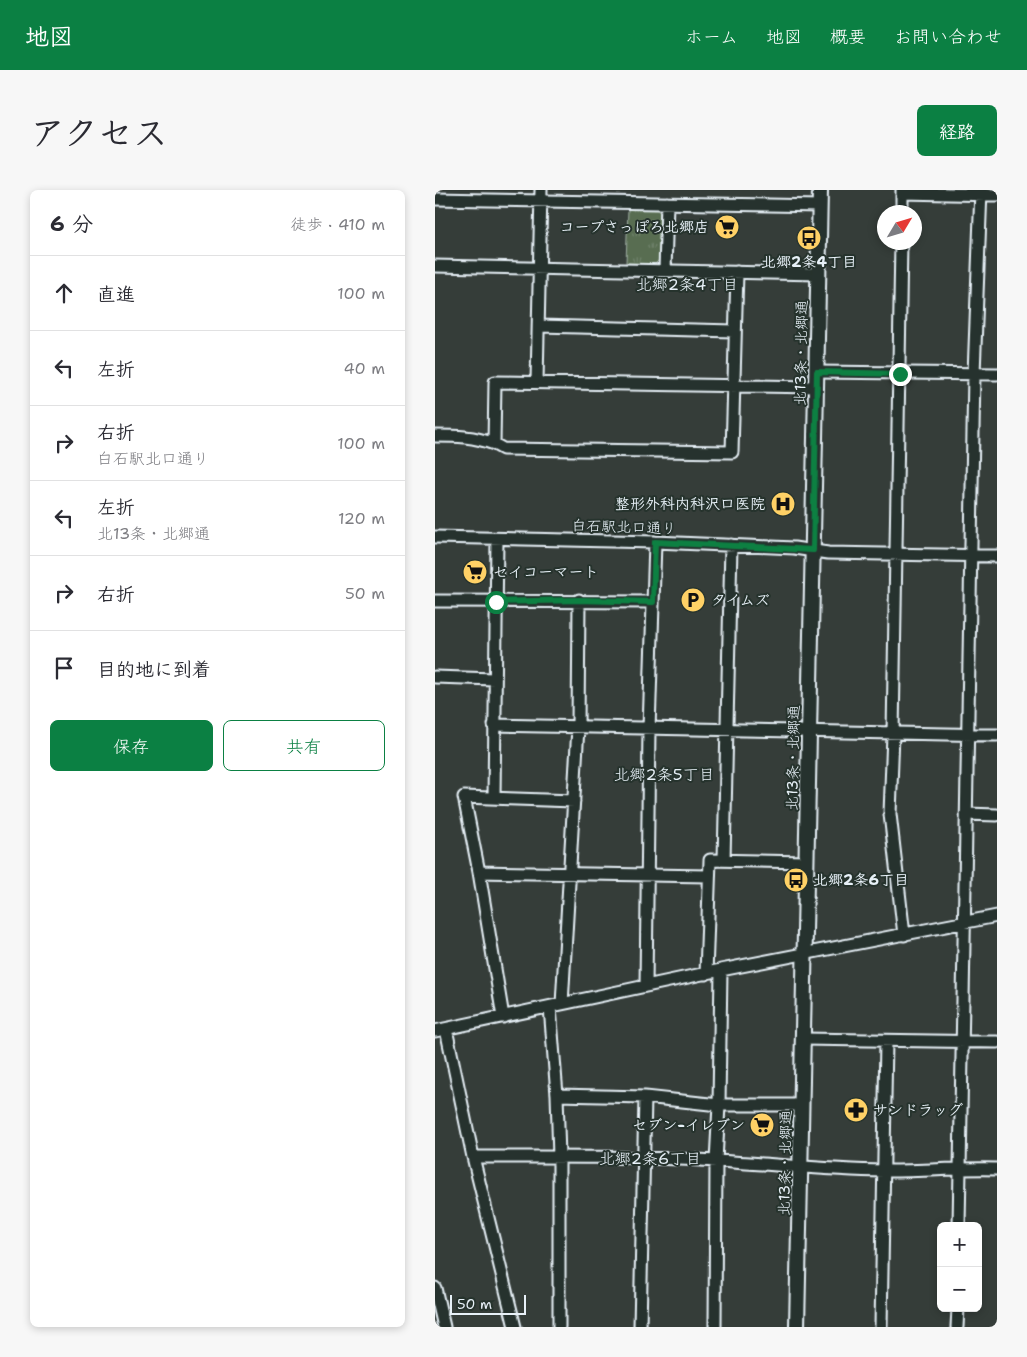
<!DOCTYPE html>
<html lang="ja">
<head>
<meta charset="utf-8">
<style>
  body { margin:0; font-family:"Shantell Sans","Klee One",sans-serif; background:#f7f7f7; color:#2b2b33 }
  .controls { position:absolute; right:15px; bottom:15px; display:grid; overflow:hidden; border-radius:8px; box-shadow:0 2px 8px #0003 }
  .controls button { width:45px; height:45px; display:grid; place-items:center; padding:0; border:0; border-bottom:1px solid #e1e1e2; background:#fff; color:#2b2b33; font:25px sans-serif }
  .compass { position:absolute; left:442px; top:15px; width:45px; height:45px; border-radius:50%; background:#fff; box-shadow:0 2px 8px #0003; rotate:52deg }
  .scale { position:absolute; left:15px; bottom:12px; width:76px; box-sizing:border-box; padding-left:5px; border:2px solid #e8f1f8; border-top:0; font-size:14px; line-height:18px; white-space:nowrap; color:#e8f1f8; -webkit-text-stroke:4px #26332d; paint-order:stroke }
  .stop { position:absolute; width:15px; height:15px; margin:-11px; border:4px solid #0b8043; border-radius:50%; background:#fff }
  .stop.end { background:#0b8043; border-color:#fff; box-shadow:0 1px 5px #0008 }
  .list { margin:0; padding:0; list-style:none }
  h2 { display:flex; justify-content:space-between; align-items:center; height:65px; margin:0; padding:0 20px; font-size:21px }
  h2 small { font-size:16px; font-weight:400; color:#7c7c81 }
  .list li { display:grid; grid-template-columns:32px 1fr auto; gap:15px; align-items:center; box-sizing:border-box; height:75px; padding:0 20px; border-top:1px solid #e1e1e2 }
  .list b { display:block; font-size:19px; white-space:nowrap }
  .list p { margin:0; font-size:16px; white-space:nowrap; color:#7c7c81 }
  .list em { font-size:16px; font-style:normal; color:#7c7c81 }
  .actions { display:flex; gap:10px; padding:15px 20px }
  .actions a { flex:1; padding:11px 0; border:1px solid #0b8043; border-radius:8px; text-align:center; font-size:18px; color:#0b8043 }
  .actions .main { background:#0b8043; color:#fff }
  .icon { flex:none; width:28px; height:28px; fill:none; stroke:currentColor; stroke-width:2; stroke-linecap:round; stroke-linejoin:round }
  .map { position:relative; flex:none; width:562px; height:1137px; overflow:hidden; border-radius:8px }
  header { display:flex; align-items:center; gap:30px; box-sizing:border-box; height:70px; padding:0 25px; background:#0b8043; color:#fff }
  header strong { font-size:24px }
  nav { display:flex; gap:28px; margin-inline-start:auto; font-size:18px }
  .intro { display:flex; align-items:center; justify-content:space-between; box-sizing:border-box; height:120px; padding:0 30px }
  h1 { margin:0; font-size:35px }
  .button { padding:12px 22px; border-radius:8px; background:#0b8043; color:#fff; font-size:18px; font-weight:700 }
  main { display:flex; gap:30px; padding:0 30px }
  aside { flex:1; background:#fff; border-radius:8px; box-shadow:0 2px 8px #0003 }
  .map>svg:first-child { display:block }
</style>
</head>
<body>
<header>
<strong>地図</strong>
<nav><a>ホーム</a><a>地図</a><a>概要</a><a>お問い合わせ</a></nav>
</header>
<div class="intro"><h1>アクセス</h1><a class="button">経路</a></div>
<main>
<aside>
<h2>6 分<small>徒歩 · 410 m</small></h2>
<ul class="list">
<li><svg class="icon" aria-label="ahead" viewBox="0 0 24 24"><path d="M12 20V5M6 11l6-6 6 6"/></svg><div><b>直進</b></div><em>100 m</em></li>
<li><svg class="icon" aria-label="left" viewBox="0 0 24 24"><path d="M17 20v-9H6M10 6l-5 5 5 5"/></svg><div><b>左折</b></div><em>40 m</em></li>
<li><svg class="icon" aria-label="right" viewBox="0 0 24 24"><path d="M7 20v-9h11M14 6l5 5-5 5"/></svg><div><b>右折</b><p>白石駅北口通り</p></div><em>100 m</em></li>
<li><svg class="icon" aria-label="left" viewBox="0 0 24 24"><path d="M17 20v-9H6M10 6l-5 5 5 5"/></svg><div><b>左折</b><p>北13条・北郷通</p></div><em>120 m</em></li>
<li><svg class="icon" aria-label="right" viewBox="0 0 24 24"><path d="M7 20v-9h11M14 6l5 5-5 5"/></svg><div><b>右折</b></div><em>50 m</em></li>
<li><svg class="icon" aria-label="arrive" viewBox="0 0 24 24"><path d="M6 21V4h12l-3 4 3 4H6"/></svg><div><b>目的地に到着</b></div></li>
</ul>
<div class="actions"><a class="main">保存</a><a>共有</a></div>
</aside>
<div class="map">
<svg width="562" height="1137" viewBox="0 0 562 1137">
  <defs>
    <pattern id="park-tufts" width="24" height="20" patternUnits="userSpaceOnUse" patternTransform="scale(1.25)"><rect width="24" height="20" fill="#586d51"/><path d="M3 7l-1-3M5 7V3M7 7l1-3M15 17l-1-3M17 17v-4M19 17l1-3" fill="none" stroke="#70826b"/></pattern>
  </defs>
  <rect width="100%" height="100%" fill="#353d39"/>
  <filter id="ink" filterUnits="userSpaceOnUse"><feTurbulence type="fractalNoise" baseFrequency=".02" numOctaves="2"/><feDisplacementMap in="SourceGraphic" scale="10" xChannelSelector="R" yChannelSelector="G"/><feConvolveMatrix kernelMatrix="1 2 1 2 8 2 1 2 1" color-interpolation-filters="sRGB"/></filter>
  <g filter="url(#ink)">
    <path fill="url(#park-tufts)" stroke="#a0afa4" d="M193 19H222L225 23 224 70 220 74 191 73Z"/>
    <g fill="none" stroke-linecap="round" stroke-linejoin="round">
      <defs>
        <path id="minor" d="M467 3 562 5
          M0 9 385 16
          M467 22V0
          M466 52 458 544 455 624 469 745
          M0 76 384 84
          M230 81 232 13
          M104 136 299 141
          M382 182 562 184
          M102 192 106 0
          M0 246C21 246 39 246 59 254L60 192 381 197
          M59 254 68 259 297 262 302 82
          M0 347 220 352 359 358 393 363 562 366
          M0 411 218 412
          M0 487 59 489
          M59 535 562 545
          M59 608 62 349
          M531 624 562 625
          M289 670 296 355
          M44 682 273 686
          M271 784 275 670 372 672
          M211 796 214 539 220 352
          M127 814 143 537 144 410
          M115 817 122 905 124 967V1137
          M68 827 44 682 29 607 139 611
          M11 839 38 967 80 1137
          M0 841 286 780 562 726
          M368 849 562 852
          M122 905 210 907 284 915H367
          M38 967C119 967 200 966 281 971 337 974 392 980 448 981 486 981 524 978 562 979
          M524 1036 539 184 546 0
          M0 1098 9 1137
          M205 1137 210 907
          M280 1137 281 971 284 915 286 780
          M446 1137 451 851
          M522 1137 523 1118"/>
        <path id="major" d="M362 1137 385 0"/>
      </defs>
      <use href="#minor" stroke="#e8f1f8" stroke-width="15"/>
      <use href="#major" stroke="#e8f1f8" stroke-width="18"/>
      <use href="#minor" stroke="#26332d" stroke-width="11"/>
      <use href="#major" stroke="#26332d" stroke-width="14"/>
    </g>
  </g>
  <g fill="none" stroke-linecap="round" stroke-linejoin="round" filter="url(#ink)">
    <path stroke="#0b8043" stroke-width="6" d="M61 412 144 410 218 412 220 352 378 360 382 182 465 184"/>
  </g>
  <defs>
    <symbol id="supermarket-disc" viewBox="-11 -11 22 22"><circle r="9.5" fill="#ffd166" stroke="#26332d"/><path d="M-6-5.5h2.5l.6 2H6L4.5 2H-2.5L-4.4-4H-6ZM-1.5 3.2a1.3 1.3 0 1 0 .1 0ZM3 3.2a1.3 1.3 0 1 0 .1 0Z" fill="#111"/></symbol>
    <symbol id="bus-disc" viewBox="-11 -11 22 22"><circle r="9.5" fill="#ffd166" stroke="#26332d"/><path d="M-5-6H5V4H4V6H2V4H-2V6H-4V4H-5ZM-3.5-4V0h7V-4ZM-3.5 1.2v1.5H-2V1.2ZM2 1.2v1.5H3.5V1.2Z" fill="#111"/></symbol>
    <symbol id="hospital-disc" viewBox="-11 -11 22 22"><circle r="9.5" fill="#ffd166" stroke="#26332d"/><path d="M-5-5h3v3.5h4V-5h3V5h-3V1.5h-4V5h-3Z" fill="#111"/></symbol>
    <symbol id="parking-disc" viewBox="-11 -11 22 22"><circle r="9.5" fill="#ffd166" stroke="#26332d"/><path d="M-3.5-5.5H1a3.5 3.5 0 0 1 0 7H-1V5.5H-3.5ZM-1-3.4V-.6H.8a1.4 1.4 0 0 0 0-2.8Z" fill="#111"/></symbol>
    <symbol id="pharmacy-disc" viewBox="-11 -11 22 22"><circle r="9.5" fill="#ffd166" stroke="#26332d"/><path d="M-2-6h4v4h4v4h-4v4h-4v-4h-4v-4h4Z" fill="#111"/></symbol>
  </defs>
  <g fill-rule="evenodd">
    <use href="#supermarket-disc" x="278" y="23" width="28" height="28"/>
    <use href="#bus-disc" x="360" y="34" width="28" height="28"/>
    <use href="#hospital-disc" x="334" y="300" width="28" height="28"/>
    <use href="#supermarket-disc" x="26" y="368" width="28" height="28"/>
    <use href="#parking-disc" x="244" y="396" width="28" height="28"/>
    <use href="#bus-disc" x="347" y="676" width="28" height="28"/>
    <use href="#pharmacy-disc" x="407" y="906" width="28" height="28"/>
    <use href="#supermarket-disc" x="313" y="921" width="28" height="28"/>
  </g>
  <g text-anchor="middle" stroke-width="4" stroke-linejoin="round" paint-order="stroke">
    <g font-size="15" font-weight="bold" fill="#e8f1f8" stroke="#26332d" text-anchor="start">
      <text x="274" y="42" text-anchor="end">コープさっぽろ北郷店</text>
      <text x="374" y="77" text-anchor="middle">北郷2条4丁目</text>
      <text x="330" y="319" text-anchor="end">整形外科内科沢口医院</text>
      <text x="58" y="387">セイコーマート</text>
      <text x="276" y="415">タイムズ</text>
      <text x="378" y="695">北郷2条6丁目</text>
      <text x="438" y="925">サンドラッグ</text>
      <text x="310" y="940" text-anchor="end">セブン-イレブン</text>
    </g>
    <g font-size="15" fill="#e8f1f8" stroke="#26332d">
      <text transform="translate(366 163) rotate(-89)" y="5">北13条・北郷通</text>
      <text transform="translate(189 337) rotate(2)" y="5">白石駅北口通り</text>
      <text transform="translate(358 568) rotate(-89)" y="5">北13条・北郷通</text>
      <text transform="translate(350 973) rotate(-89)" y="5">北13条・北郷通</text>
    </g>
    <g font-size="16" fill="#e8f1f8" stroke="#26332d">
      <text x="252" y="100">北郷2条4丁目</text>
      <text x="229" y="590">北郷2条5丁目</text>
      <text x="215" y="974">北郷2条6丁目</text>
    </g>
  </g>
</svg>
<div class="controls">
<button>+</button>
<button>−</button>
</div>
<svg class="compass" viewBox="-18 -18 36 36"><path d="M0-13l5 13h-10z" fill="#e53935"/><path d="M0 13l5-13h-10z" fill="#7c7c81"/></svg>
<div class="scale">50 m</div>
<div class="stop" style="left:61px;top:412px"></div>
<div class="stop end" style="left:465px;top:184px"></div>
</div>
</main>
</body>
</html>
